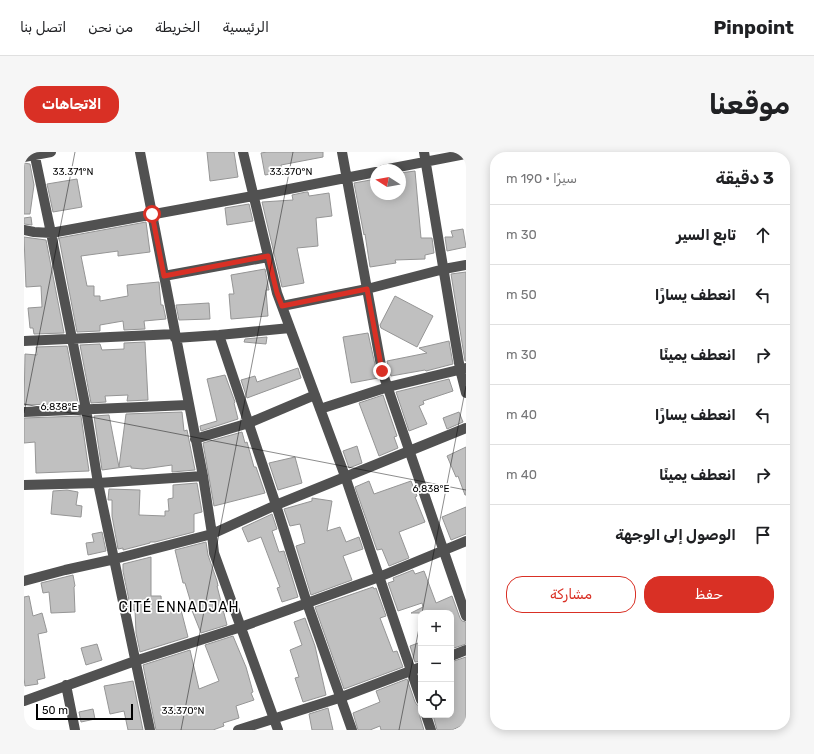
<!DOCTYPE html>
<html lang="ar">
<head>
<meta charset="utf-8">
<style>
  body { margin:0; font-family:Rubik,Vazirmatn,sans-serif; background:#f6f6f6; color:#202124; direction:rtl }
  .controls { position:absolute; right:12px; bottom:12px; display:grid; overflow:hidden; border-radius:8px; box-shadow:0 2px 10px #0003 }
  .controls button { width:36px; height:36px; display:grid; place-items:center; padding:0; border:0; border-bottom:1px solid #e0e0e0; background:#fff; color:#202124; font:20px sans-serif }
  .compass { position:absolute; left:346px; top:12px; width:36px; height:36px; border-radius:50%; background:#fff; box-shadow:0 2px 10px #0003; rotate:281deg }
  .scale { position:absolute; left:12px; bottom:10px; width:97px; box-sizing:border-box; padding-left:4px; border:2px solid #000; border-top:0; font-size:11px; line-height:14px; white-space:nowrap; color:#000; -webkit-text-stroke:3px #fff; paint-order:stroke }
  .stop { position:absolute; width:12px; height:12px; margin:-9px; border:3px solid #d93025; border-radius:50%; background:#fff }
  .stop.end { background:#d93025; border-color:#fff; box-shadow:0 1px 4px #0008 }
  .list { margin:0; padding:0; list-style:none }
  h2 { display:flex; justify-content:space-between; align-items:center; height:52px; margin:0; padding:0 16px; font-size:17px }
  h2 small { font-size:13px; font-weight:400; color:#757577 }
  .list li { display:grid; grid-template-columns:26px 1fr auto; gap:12px; align-items:center; box-sizing:border-box; height:60px; padding:0 16px; border-top:1px solid #e0e0e0 }
  .list b { display:block; font-size:15px; white-space:nowrap }
  .list em { font-size:13px; font-style:normal; color:#757577 }
  .actions { display:flex; gap:8px; padding:12px 16px }
  .actions a { flex:1; padding:9px 0; border:1px solid #d93025; border-radius:16px; text-align:center; font-size:14px; color:#d93025 }
  .actions .main { background:#d93025; color:#fff }
  .icon { flex:none; width:22px; height:22px; fill:none; stroke:currentColor; stroke-width:2; stroke-linecap:round; stroke-linejoin:round }
  .map { position:relative; flex:none; width:442px; height:578px; overflow:hidden; direction:ltr; border-radius:16px }
  header { display:flex; align-items:center; gap:24px; box-sizing:border-box; height:56px; padding:0 20px; background:#fff; border-bottom:1px solid #e0e0e0 }
  header strong { font-size:19px }
  nav { display:flex; gap:22px; margin-inline-start:auto; font-size:14px }
  .intro { display:flex; align-items:center; justify-content:space-between; box-sizing:border-box; height:96px; padding:0 24px }
  h1 { margin:0; font-size:28px }
  .button { padding:10px 18px; border-radius:16px; background:#d93025; color:#fff; font-size:14px; font-weight:700 }
  main { display:flex; gap:24px; padding:0 24px }
  aside { flex:1; background:#fff; border-radius:16px; box-shadow:0 2px 10px #0003 }
  .map>svg:first-child { display:block }
</style>
</head>
<body>
<header>
<strong>Pinpoint</strong>
<nav><a>الرئيسية</a><a>الخريطة</a><a>من نحن</a><a>اتصل بنا</a></nav>
</header>
<div class="intro"><h1>موقعنا</h1><a class="button">الاتجاهات</a></div>
<main>
<aside>
<h2>3 دقيقة<small>سيرًا · 190 m</small></h2>
<ul class="list">
<li><svg class="icon" aria-label="ahead" viewBox="0 0 24 24"><path d="M12 20V5M6 11l6-6 6 6"/></svg><div><b>تابع السير</b></div><em>30 m</em></li>
<li><svg class="icon" aria-label="left" viewBox="0 0 24 24"><path d="M17 20v-9H6M10 6l-5 5 5 5"/></svg><div><b>انعطف يسارًا</b></div><em>50 m</em></li>
<li><svg class="icon" aria-label="right" viewBox="0 0 24 24"><path d="M7 20v-9h11M14 6l5 5-5 5"/></svg><div><b>انعطف يمينًا</b></div><em>30 m</em></li>
<li><svg class="icon" aria-label="left" viewBox="0 0 24 24"><path d="M17 20v-9H6M10 6l-5 5 5 5"/></svg><div><b>انعطف يسارًا</b></div><em>40 m</em></li>
<li><svg class="icon" aria-label="right" viewBox="0 0 24 24"><path d="M7 20v-9h11M14 6l5 5-5 5"/></svg><div><b>انعطف يمينًا</b></div><em>40 m</em></li>
<li><svg class="icon" aria-label="arrive" viewBox="0 0 24 24"><path d="M6 21V4h12l-3 4 3 4H6"/></svg><div><b>الوصول إلى الوجهة</b></div></li>
</ul>
<div class="actions"><a class="main">حفظ</a><a>مشاركة</a></div>
</aside>
<div class="map">
<svg width="442" height="578" viewBox="0 0 442 578">
  <rect width="100%" height="100%" fill="#fff"/>
  <path fill="#c0c0c0" stroke="#959595" d="M183 0H210L214 25 186 29Z
    M243 0H299V5L257 13 258 20 241 23 237 1Z
    M0 11 6 12 10 33 6 62H0Z
    M391 19 397 86H408L410 101 401 103V107L371 108 372 111 346 115 341 82 340 83 330 31 352 27V42H376V21Z
    M53 27 58 55 29 60 23 32Z
    M282 40H284L285 44 305 41 308 64 292 66 294 94 273 96 280 131 258 135 238 50 269 48 268 43Z
    M225 52 229 69 203 73 201 56Z
    M7 65 8 73 0 72V66Z
    M122 70 126 100 94 104V99L57 104 63 134H70V144H76V149L104 144 103 133 135 130 137 153H139L142 167 120 169 121 177 100 178 99 169 76 173V179L53 180 35 86Z
    M439 77 442 95 423 99 421 85H429L427 79Z
    M0 85 22 88 40 181 10 182 9 176H6L4 156 18 155 17 134 2 135Z
    M241 117 245 138H242L244 164 207 167 205 142H210L207 123Z
    M442 120V209H441L427 122Z
    M371 144 409 164 393 195 357 176 356 173Z
    M185 151 186 167 155 168 152 153Z
    M344 181 354 226 327 231 319 185Z
    M243 185 242 192 220 190 221 187Z
    M425 189 429 212 402 219 401 218 367 224 363 209 403 201 395 196Z
    M121 190 124 248 103 249 104 243 81 244 82 250 67 251 56 193 76 192 78 198 100 197V191Z
    M43 194 54 251 0 253 1 202 13 203 12 195Z
    M274 216 277 226 223 246 217 228 231 224 233 230Z
    M201 223 211 250 210 251 214 267 177 279 176 274 193 269 183 227Z
    M425 227 429 239 399 249 400 252 395 254 403 272 385 279 372 240Z
    M359 243 373 284 370 285 374 296 355 304 335 251Z
    M158 260 160 279 163 278 171 318 148 320V313L119 317 107 316V314L78 318 70 264 85 263 95 315 102 262Z
    M435 260 439 270 423 277 419 266Z
    M57 264 65 319 12 321 11 290 0 291V266Z
    M218 280 221 291 223 290 230 315H232L241 341 190 354 179 291Z
    M333 294 338 311 325 316 319 299Z
    M442 295V343H441L434 324 432 325 423 304Z
    M271 305 278 331 254 338 245 311Z
    M345 329 350 342 387 329 393 344 391 345 401 370 375 380 385 406 365 414 358 397 353 398 331 335Z
    M173 331 178 360 170 362V380L131 390H126V391L99 398V396L94 397 88 364V348H84L85 337 116 338 115 363 141 364V359H145L144 347 149 346V333Z
    M43 338 54 340 52 353 58 354 57 365 27 362 29 339Z
    M288 346 308 349 303 379 316 375 322 390 335 385 339 397 319 404 328 428 287 443 272 394 281 391 276 372 266 374 260 357 288 349Z
    M442 355V382L427 388 418 365Z
    M248 362 253 377 248 379 255 400 260 399 274 445 258 450 253 436 256 435 237 385 224 390 218 376Z
    M78 380 82 399 64 403 62 391 70 390 68 382Z
    M182 390 184 403 193 429 194 434H193L203 473 177 481 165 451H167L161 431H159L151 398Z
    M127 405V444H137L138 460 156 454 164 485 116 500 112 481 111 458H107L99 419V412Z
    M389 418 391 422 400 419 412 451 428 444 436 466 438 469 442 470V492L427 497V461H387L399 455 398 451 374 459 364 431 370 429 369 426Z
    M49 423 51 434 50 435 51 460 27 461 25 440 19 441 17 431Z
    M349 435 350 437 352 436 362 464 356 466 369 500 373 499 379 515 320 537 291 455Z
    M5 444 9 464 18 461 23 480 14 482 21 526 13 528 14 532 1 534 0 526V445Z
    M281 466 291 494 302 543 279 550 271 526 275 525 266 498 278 493 270 470Z
    M209 484 222 515 229 540 227 541 230 548 212 554 215 566 199 571 200 574 189 578H132L119 513 166 498 175 537 195 529 181 493Z
    M397 490V509L391 510 386 494Z
    M73 492 78 508 62 513 57 496Z
    M442 505V572L428 578H413L409 563H427V510Z
    M383 527 391 550 393 553 397 554 396 565 400 578H357L356 574 346 578H334L329 561 356 550 352 539Z
    M109 529 119 578H104L100 559 86 562 80 534Z
    M304 556 309 578H288L285 562Z
    M69 557 71 567 57 570 55 560Z"/>
  <g fill="none" stroke-linecap="round" stroke-linejoin="round">
    <path stroke="#515151" stroke-width="10" d="M10 0 27 81 62 257 74 331 126 578
      M116 0 179 324 188 382 190 401 254 578
      M219 0 253 141 321 324 397 548
      M318 0 358 219 442 464
      M400 0 436 217 442 241
      M0 5 27 0
      M359 18 442 2
      M0 78 10 80 27 81 229 44 352 20
      M140 124 244 105
      M258 154 343 137 420 117 442 113
      M195 183 252 353 283 451 328 578
      M151 186 195 183 266 176
      M0 189 151 182
      M296 257 364 235 442 216
      M0 260 164 253
      M171 287 225 271 291 243
      M0 333 74 331 179 324
      M0 429 41 418 91 407 188 382 252 353 442 276
      M427 504 442 498
      M42 533 51 578
      M0 549 111 509 217 475 355 425 442 389
      M402 563 407 578
      M214 578 315 546 397 515"/>
  </g>
  <g fill="none" stroke-linecap="round" stroke-linejoin="round">
    <path stroke="#d93025" stroke-width="5" d="M128 62 140 124 244 104 253 141 258 154 343 137 358 219"/>
  </g>
  <path fill="none" stroke="#000" stroke-width="1" stroke-opacity="0.45" d="M0 252 442 338M0 261 51 0M398 461 442 234M157 578 269 0M375 578 397 466"/>
  <g text-anchor="middle" stroke-width="3.5" stroke-linejoin="round" paint-order="stroke">
    <g font-size="14" letter-spacing="1" fill="#000" stroke="#fff">
      <text x="155" y="460">CITÉ ENNADJAH</text>
    </g>
  </g>
  <g font-size="10" text-anchor="middle" fill="#000" stroke="#fff" stroke-width="3.5" stroke-linejoin="round" paint-order="stroke">
    <text x="49" y="23">33.371°N</text>
    <text x="267" y="23">33.370°N</text>
    <text x="35" y="258">6.838°E</text>
    <text x="407" y="340">6.838°E</text>
    <text x="159" y="562">33.370°N</text>
  </g>
</svg>
<div class="controls">
<button>+</button>
<button>−</button>
<button><svg class="icon" aria-label="locate" viewBox="0 0 24 24"><circle cx="12" cy="12" r="6"/><path d="M12 2v4M12 18v4M2 12h4M18 12h4"/></svg></button>
</div>
<svg class="compass" viewBox="-18 -18 36 36"><path d="M0-13l5 13h-10z" fill="#e53935"/><path d="M0 13l5-13h-10z" fill="#757577"/></svg>
<div class="scale">50 m</div>
<div class="stop" style="left:128px;top:62px"></div>
<div class="stop end" style="left:358px;top:219px"></div>
</div>
</main>
</body>
</html>
